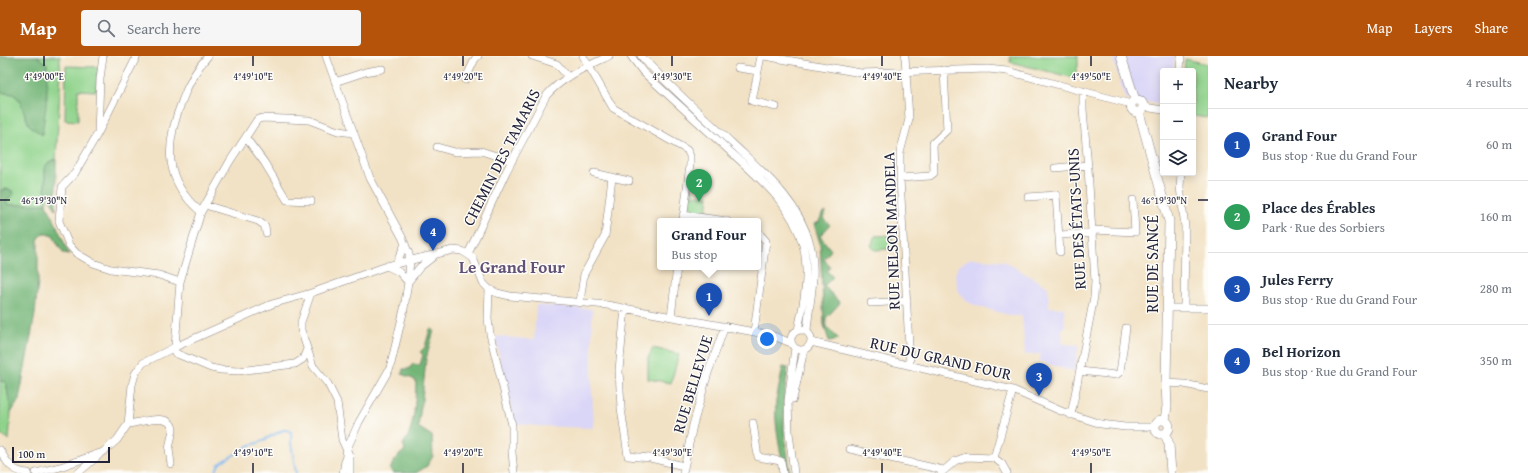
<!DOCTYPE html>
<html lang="en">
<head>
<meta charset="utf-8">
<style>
  body { margin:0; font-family:"Gentium Book Plus",serif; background:#f6f6f7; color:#1f2937 }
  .controls { position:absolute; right:12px; top:12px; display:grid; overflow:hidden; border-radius:4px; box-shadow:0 2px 10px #0003 }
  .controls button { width:36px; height:36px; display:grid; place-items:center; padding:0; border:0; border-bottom:1px solid #e0e1e3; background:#fff; color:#1f2937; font:20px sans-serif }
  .scale { position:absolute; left:12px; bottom:10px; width:98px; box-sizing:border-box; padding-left:4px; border:2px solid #22223b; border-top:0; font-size:11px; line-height:14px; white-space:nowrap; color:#22223b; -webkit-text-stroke:3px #fdfcf7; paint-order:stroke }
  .you { position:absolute; left:767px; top:283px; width:14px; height:14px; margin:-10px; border:3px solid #fff; border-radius:50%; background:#1a73e8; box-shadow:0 0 0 6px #1a73e833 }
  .badge { display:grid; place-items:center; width:26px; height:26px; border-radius:50%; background:#b45309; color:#fff; font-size:13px; font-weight:700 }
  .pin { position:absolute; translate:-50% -33px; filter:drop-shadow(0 1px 2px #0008) }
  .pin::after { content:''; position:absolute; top:21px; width:14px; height:12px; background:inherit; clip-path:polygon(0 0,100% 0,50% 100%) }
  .popup { position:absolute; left:657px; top:162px; width:104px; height:52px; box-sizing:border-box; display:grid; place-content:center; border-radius:4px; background:#fff; filter:drop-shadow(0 1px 3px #0005); font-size:13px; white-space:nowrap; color:#747a83 }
  .popup b { font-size:15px; color:#1f2937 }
  .popup::after { content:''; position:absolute; left:50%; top:100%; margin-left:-8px; border:8px solid transparent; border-top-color:#fff }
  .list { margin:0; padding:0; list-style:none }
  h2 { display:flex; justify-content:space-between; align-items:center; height:52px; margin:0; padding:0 16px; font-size:17px }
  h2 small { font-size:13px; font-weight:400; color:#747a83 }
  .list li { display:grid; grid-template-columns:26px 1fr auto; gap:12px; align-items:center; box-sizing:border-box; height:72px; padding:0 16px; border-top:1px solid #e0e1e3 }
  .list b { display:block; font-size:15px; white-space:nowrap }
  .list p { margin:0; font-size:13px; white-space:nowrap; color:#747a83 }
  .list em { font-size:13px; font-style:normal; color:#747a83 }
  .icon { flex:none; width:22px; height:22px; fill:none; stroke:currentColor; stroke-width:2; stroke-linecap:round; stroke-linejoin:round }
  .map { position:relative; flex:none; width:1208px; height:417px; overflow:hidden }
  header { display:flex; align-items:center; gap:24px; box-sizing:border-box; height:56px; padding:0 20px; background:#b45309; color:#fff }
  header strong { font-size:19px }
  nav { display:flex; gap:22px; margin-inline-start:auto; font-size:14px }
  .search { width:280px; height:36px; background:#f6f6f7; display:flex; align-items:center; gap:10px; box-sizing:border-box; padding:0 14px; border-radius:4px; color:#747a83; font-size:15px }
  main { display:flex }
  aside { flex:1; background:#fff }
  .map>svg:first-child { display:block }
</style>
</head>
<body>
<header>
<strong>Map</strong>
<div class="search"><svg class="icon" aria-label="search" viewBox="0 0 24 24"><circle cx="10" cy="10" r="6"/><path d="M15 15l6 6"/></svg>Search here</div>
<nav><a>Map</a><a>Layers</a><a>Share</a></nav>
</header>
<main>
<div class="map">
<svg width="1208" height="417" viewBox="0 0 1208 417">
  <rect width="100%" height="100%" fill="#fdfcf7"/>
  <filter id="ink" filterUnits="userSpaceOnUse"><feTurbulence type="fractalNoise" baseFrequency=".025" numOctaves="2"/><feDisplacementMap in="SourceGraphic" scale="8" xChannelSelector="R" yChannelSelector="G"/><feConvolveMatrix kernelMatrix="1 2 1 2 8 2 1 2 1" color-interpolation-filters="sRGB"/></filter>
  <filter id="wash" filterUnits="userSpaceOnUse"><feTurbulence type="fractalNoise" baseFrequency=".012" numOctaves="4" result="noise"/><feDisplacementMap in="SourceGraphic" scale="16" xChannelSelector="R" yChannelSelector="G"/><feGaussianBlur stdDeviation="0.9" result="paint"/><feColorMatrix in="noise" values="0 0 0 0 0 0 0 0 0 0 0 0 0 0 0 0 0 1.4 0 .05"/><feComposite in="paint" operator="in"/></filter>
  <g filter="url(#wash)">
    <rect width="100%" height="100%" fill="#f2e2c5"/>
    <path fill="#dad6f7" d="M1112 0H1175L1173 15H1163V49L1125 42Z
      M972 202 1004 205 1048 231 1049 251 1064 252 1065 271H1063L1062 276 1063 288 1079 289 1074 316 1039 305 1041 298 1025 299 1022 260H1012L977 250 968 246 962 240 958 234 955 218 958 211 965 205Z
      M536 249 592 253V332L594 372 536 370 514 367 495 280 534 284Z"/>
    <path fill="#8fd38b" stroke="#587a63" d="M37 0H60V7L61 16 56 103 48 107 45 111V134L48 140 46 148 8 149 5 145 14 138 6 133 0 135V36L13 38 19 43 29 69 47 8Z
      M1010 0H1078V10L1074 22 1010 6Z
      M1185 3 1208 8V62L1193 60V15H1184Z
      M66 10 98 11 96 35 78 34V65L65 64Z
      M691 133 694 134V139L709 140 707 155H711L710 159 692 157 693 153H688Z
      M892 179V193L875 194 871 190 875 180Z
      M653 292 679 298 671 327 648 323V302Z
      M0 325 6 326 11 357 9 384 1 378 0 379Z"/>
    <path fill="#73b577" stroke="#4a6c59" d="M0 0H37L47 8V42L42 79 29 69 19 43 13 38 0 36Z
      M56 103V153L45 134V111L48 107Z
      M6 133 13 135 14 138 6 145 8 149 46 148 52 159 69 198 63 197 53 180 43 177 38 184V225L35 258 19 344 11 357 6 326 0 325V135Z
      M826 156 824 163 830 169 820 180 831 194 824 203 830 211 827 215 833 221 824 230 840 247 826 262V271L839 283 829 285 824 269 820 187 814 168 819 166 822 158Z
      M430 273 434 274 426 303 422 343 418 371 432 380 433 400 427 410 416 417H394L390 414 394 404 405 394 403 388C415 375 415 344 416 327L415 324 402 318 403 313H409L413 308 420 309 423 299 420 296 425 291Z
      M783 311 788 312 784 343V372L790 417H785C780 394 774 369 776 345 778 334 781 322 783 311Z"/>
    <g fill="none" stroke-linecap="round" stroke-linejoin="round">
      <path stroke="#80b8f0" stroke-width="2" d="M215 417 219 408 250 389 258 387 283 374H287L291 376V387L296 417"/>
    </g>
  </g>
  <g filter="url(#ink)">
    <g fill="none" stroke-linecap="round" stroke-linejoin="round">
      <defs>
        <path id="minor" d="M137 0 98 77 75 117 62 131 59 165 69 189 76 197 93 207 111 213 159 219 180 226 175 291
          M326 0 370 122 402 181 409 198 410 205 408 226 404 253 390 312 359 366 347 393 343 417
          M532 0 557 8 568 21
          M583 0 613 52 687 94 690 100V108L683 165
          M631 0 643 16C669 40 696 64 722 88 754 118 791 145 803 189 810 217 804 246 798 274
          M641 0C670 31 702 59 733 88 765 118 798 144 810 188 818 217 809 246 807 275
          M761 0 752 45 776 51
          M764 0 861 17 988 13 1007 15 1131 48
          M905 0 909 63 900 97V122L910 309
          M738 12 758 15
          M1180 15 1181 0
          M465 24 475 3 478 0
          M335 26 365 16 382 13
          M1144 51 1163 54
          M98 76 100 23 103 0
          M246 82 264 106 287 144 311 145
          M437 91 455 96 481 95 512 105
          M1055 112 1088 109
          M594 117 629 125
          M1181 117 1180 131 1185 171 1184 251
          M900 122 930 120 934 117 933 87 947 74 944 14
          M1028 141 1056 139 1060 196
          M205 149 258 165 265 170 266 177
          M201 156C163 124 165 88 182 45 188 28 196 13 208 0
          M683 159 727 165
          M1093 174 1135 176 1133 144
          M1059 179 1093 177
          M468 198 506 116 546 40C562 21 586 11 609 0
          M396 208 405 188
          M387 210 399 216 408 226
          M180 226 201 156 230 105 257 64 262 62 309 64 338 75 354 77
          M408 226 420 211 433 201
          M489 233 488 263 490 278 512 369V396L514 417
          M580 246 584 218 605 180 612 121
          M871 247 907 245
          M625 252 619 314 621 352 628 400 650 402 684 410
          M1168 252H1208
          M671 261 677 211
          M791 284a10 10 0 1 1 20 0a10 10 0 1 1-20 0Z
          M754 276 766 185 758 176
          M811 286 1013 334 1061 355 1101 368 1125 371H1155
          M175 291 272 248 311 237
          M1080 315 1116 319 1120 316 1126 272
          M1166 327 1184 328 1208 333
          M793 343 804 294
          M1071 359 1094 241 1095 225 1088 112 1083 53V35
          M753 367 758 401 781 405 783 417
          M128 368C139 367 170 356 173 373L169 393 171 408
          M850 393 943 414
          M0 394C7 407 12 416 28 417
          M36 417 60 411 103 396 117 384 128 368 132 329 135 318 139 312 143 307 175 291V297L211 312 221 314 238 315 295 308 303 303 307 293
          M78 417 99 399
          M350 417V401L342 384 337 346 328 328 313 310 301 274V266L311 237 387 210 453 194 462 195 473 202 483 227 489 233 497 237 510 240 607 249 771 279 791 287
          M683 417 693 369 708 317 725 270
          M794 417 789 377 788 345 795 292
          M941 417 955 405 966 401 994 402
          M1007 417 1002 408 994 402 1013 334"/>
        <path id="tertiary" d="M1121 0 1135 44
          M1131 50a6 6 0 1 1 12 0a6 6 0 1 1-12 0Z
          M1139 56 1169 165 1166 326 1167 350 1165 364
          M1155 371a7 7 0 1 1 14 0a7 7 0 1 1-14 0Z
          M1165 378 1169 388 1171 417"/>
      </defs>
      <use href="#minor" stroke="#8a8280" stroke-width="8"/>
      <use href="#tertiary" stroke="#8a8280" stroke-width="10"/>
      <use href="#minor" stroke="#fff" stroke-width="7"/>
      <use href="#tertiary" stroke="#fff" stroke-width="9"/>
    </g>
  </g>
  <path fill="none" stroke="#22223b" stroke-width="1.5" d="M44 0V10M253 0V10M463 0V10M672 0V10M882 0V10M1091 0V10M0 144H10M1198 144H1208M253 407V417M463 407V417M672 407V417M882 407V417M1091 407V417"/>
  <g text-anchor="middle" stroke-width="3" stroke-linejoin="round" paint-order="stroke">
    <g font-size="16" fill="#22223b" stroke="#fdfcf7">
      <text transform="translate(501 101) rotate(-63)" y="6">CHEMIN DES TAMARIS</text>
      <text transform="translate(1076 163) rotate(-93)" y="6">RUE DES ÉTATS-UNIS</text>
      <text transform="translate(891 175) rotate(-92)" y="6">RUE NELSON MANDELA</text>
      <text transform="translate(1152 208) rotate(-90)" y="6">RUE DE SANCÉ</text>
      <text transform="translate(941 302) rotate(13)" y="6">RUE DU GRAND FOUR</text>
      <text transform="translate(692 328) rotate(-73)" y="6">RUE BELLEVUE</text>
    </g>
    <g font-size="17" font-weight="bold" fill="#625076" stroke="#fdfcf7">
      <text x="512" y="217">Le Grand Four</text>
    </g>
  </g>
  <g font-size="10" text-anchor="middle" fill="#22223b" stroke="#fdfcf7" stroke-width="3" stroke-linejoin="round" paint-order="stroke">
    <text x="44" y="24">4°49'00"E</text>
    <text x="253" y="24">4°49'10"E</text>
    <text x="463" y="24">4°49'20"E</text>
    <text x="672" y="24">4°49'30"E</text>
    <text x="882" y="24">4°49'40"E</text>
    <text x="1091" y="24">4°49'50"E</text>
    <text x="44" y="148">46°19'30"N</text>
    <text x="1164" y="148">46°19'30"N</text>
    <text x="253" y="400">4°49'10"E</text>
    <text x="463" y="400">4°49'20"E</text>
    <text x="672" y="400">4°49'30"E</text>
    <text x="882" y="400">4°49'40"E</text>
    <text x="1091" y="400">4°49'50"E</text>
  </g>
</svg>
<div class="controls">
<button>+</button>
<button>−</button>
<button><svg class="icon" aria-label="layers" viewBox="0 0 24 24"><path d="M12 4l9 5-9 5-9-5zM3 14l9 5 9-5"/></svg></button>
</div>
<div class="scale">100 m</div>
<div class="you"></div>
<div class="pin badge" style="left:709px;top:260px;background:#1a4fb4">1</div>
<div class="popup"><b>Grand Four</b>Bus stop</div>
<div class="pin badge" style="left:699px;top:146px;background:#2e9e5b">2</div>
<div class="pin badge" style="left:1039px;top:340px;background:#1a4fb4">3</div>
<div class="pin badge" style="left:433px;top:195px;background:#1a4fb4">4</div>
</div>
<aside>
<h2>Nearby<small>4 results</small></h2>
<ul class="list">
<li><span class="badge" style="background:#1a4fb4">1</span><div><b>Grand Four</b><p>Bus stop · Rue du Grand Four</p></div><em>60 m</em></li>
<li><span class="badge" style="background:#2e9e5b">2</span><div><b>Place des Érables</b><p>Park · Rue des Sorbiers</p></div><em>160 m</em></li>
<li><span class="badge" style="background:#1a4fb4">3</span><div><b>Jules Ferry</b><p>Bus stop · Rue du Grand Four</p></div><em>280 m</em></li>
<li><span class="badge" style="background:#1a4fb4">4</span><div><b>Bel Horizon</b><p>Bus stop · Rue du Grand Four</p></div><em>350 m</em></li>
</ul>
</aside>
</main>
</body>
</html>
